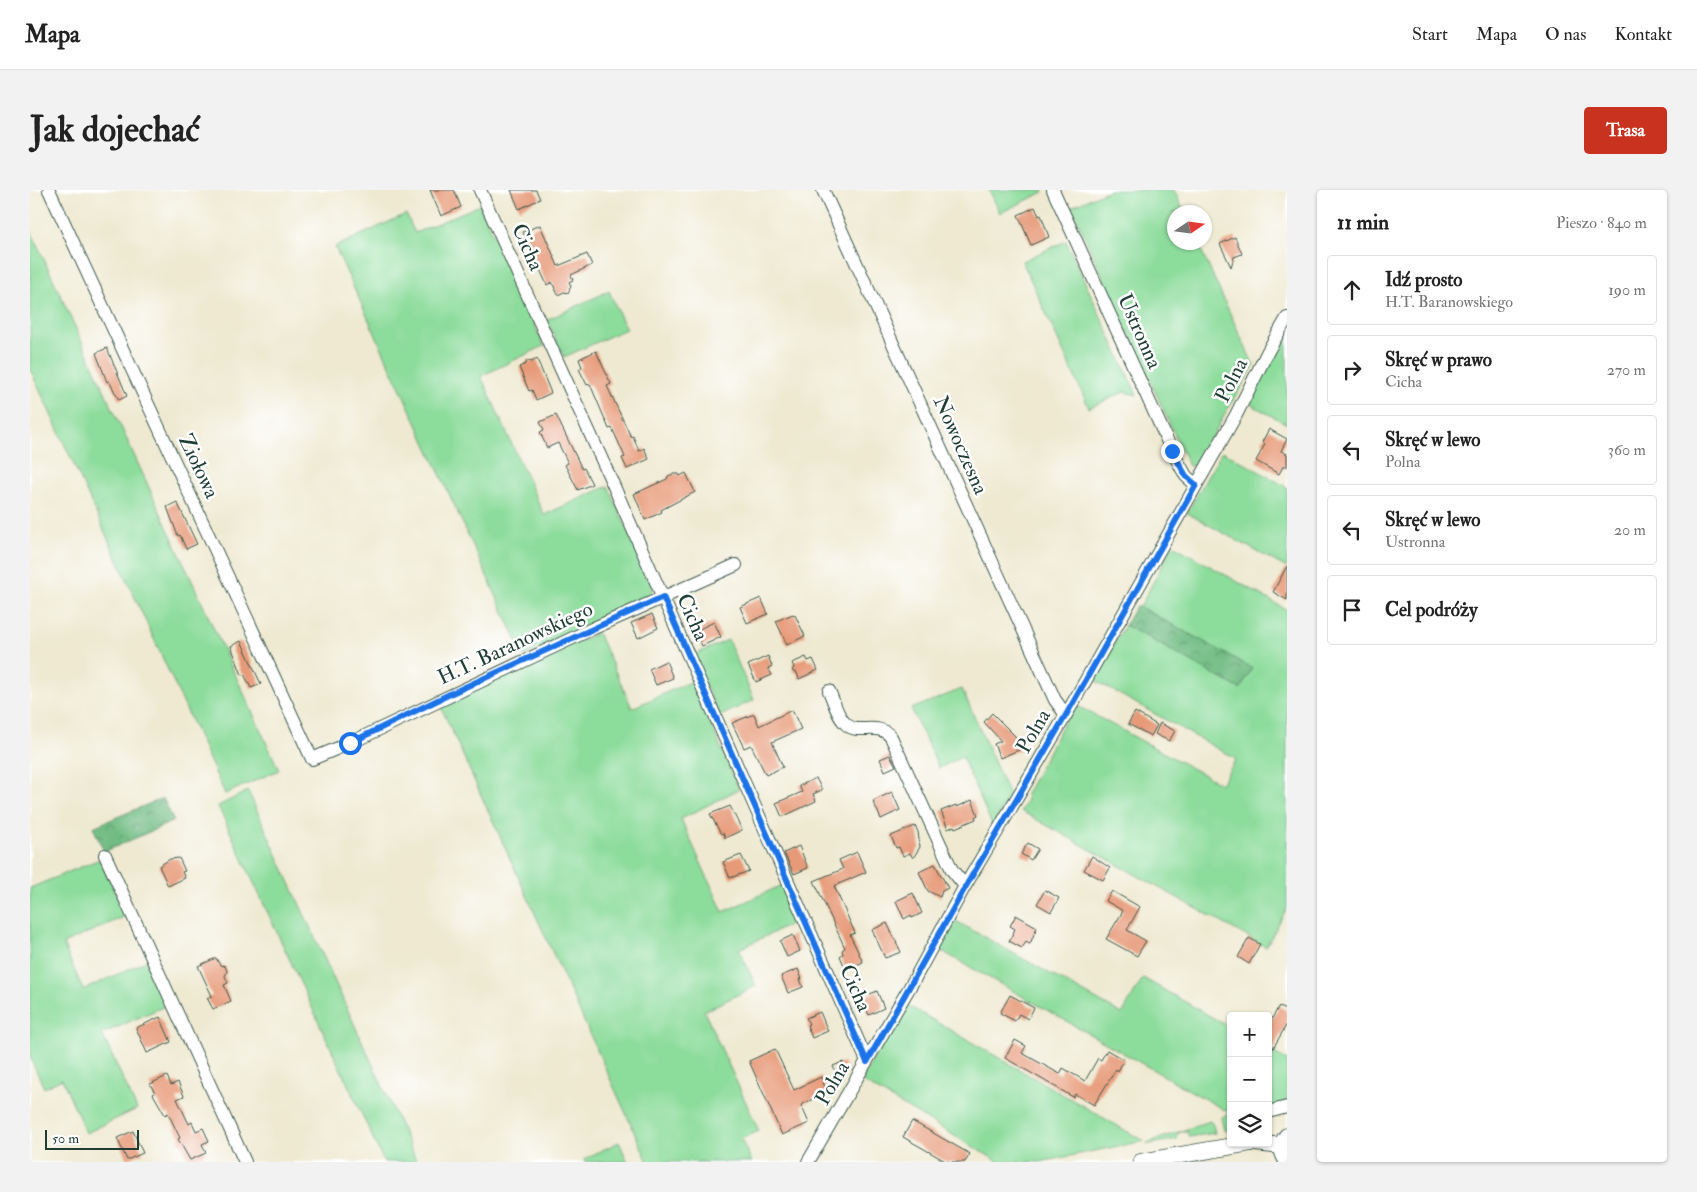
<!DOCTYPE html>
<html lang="pl">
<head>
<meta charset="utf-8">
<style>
  body { margin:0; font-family:"IM FELL Double Pica",serif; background:#f2f2f2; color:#222 }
  .controls { position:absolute; right:15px; bottom:15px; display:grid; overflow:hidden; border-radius:5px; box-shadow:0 1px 4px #0004 }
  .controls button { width:45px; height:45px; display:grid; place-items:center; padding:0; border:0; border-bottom:1px solid #e0e0e0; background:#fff; color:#222; font:25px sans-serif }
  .compass { position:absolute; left:1137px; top:15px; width:45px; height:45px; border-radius:50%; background:#fff; box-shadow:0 1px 4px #0004; rotate:77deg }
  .scale { position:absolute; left:15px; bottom:12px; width:94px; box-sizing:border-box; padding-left:5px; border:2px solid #1f3d34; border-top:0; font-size:14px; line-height:18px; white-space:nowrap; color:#1f3d34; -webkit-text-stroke:4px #fff; paint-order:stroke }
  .stop { position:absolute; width:15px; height:15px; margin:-11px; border:4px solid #1a73e8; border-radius:50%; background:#fff }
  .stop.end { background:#1a73e8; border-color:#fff; box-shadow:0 1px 5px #0008 }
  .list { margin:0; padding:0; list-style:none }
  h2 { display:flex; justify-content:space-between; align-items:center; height:65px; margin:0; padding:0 20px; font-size:21px }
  h2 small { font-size:16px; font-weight:400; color:#767676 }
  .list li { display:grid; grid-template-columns:32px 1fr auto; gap:15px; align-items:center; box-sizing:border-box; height:70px; margin:0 10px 10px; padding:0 10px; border:1px solid #e0e0e0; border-radius:5px }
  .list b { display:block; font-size:19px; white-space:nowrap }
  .list p { margin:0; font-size:16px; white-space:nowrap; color:#767676 }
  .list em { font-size:16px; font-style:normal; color:#767676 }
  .icon { flex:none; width:28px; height:28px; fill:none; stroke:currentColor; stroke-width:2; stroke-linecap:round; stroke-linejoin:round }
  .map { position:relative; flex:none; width:1257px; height:972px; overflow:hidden; border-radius:5px }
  header { display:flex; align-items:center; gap:30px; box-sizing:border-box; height:70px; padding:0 25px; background:#fff; border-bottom:1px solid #e0e0e0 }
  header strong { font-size:24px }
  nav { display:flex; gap:28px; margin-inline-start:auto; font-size:18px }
  .intro { display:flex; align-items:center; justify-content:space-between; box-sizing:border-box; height:120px; padding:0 30px }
  h1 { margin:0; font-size:35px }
  .button { padding:12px 22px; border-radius:5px; background:#c8321e; color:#fff; font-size:18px; font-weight:700 }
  main { display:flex; gap:30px; padding:0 30px }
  aside { flex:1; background:#fff; border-radius:5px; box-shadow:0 1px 4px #0004 }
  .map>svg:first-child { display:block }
</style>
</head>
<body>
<header>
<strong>Mapa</strong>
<nav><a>Start</a><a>Mapa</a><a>O nas</a><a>Kontakt</a></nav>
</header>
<div class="intro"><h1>Jak dojechać</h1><a class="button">Trasa</a></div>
<main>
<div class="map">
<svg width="1257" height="972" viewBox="0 0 1257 972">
  <defs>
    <pattern id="forest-crowns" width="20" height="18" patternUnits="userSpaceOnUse" patternTransform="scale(1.25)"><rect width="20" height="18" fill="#71bc83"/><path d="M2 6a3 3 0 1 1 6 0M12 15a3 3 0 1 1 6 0" fill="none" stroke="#5c9a6c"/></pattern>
  </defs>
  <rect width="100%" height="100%" fill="#fff"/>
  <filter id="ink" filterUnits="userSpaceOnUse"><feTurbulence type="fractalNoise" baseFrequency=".02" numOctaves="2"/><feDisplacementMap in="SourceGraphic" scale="10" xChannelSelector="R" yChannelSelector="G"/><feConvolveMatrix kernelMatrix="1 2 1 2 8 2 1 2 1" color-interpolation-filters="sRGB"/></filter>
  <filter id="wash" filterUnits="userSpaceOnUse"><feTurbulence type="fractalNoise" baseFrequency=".0096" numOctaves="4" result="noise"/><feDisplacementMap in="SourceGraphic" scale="20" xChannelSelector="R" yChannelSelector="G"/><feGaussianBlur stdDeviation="1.12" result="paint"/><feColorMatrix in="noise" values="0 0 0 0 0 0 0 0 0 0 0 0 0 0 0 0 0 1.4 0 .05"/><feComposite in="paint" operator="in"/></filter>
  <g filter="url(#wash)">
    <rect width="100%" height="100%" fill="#eee9d0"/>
    <path fill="#8cdc9b" stroke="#568c68" d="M959 0H1013L1014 2 970 23Z
      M1079 0H1144L1154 22H1144V52L1168 53 1224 176 1197 220 1167 275 1159 276 1041 17Z
      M450 15 514 156 451 186 514 325 578 296 623 396 620 406 494 466 305 57 376 24 385 43Z
      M0 39 249 580 195 604 0 179Z
      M1036 51 1107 205 1094 202 1059 218 992 71Z
      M579 101 596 139 534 167 517 130Z
      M1257 141V234L1218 213Z
      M1192 261 1257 297V378L1157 323Z
      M1143 355 1257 420V718L1236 757 991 621 997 610 996 604 1044 514 1191 594 1206 569 1064 490 1095 435 1210 498 1221 478 1110 417Z
      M568 443 602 518 662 491 709 599 651 629 693 722 752 695 768 731 709 759 726 796 674 821 729 941 711 949 722 972H618L410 515Z
      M698 450 724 510 690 526 661 466Z
      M932 499 979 605 963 637 932 567 909 578 881 519Z
      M218 601 387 972H354L188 616Z
      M70 669 96 726 33 754 53 800 116 771 137 815 72 844 107 919 56 943 32 889 14 898 0 867V698Z
      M924 730 1092 824 1113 788 1201 838V940L1194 941 1191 928 1200 923 908 759Z
      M875 814 1114 951 1010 972H969L831 891Z
      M1238 860 1257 870V913L1238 918Z
      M1180 931 1183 935 1185 943 1159 947 1157 941 1148 943 1147 949 1121 954 1117 953Z
      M589 952 598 972H555L554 969Z"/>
    <path fill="url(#forest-crowns)" stroke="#487c5c" d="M1105 417H1110L1222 478 1210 499 1095 435Z
      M133 608 144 631 74 662 63 637Z"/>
    <g id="blocks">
      <path fill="#e79a78" d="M400 0H424L431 17 411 26Z
        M481 0H506L510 9 489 19Z
        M1005 17 1009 26 1011 25 1019 47 1001 55 988 25Z
        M510 35 528 76 557 64 562 75 541 85 543 90 539 92 541 96 538 103 534 102 528 105 522 92 517 95 493 42Z
        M1205 47 1212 64 1204 67 1201 77 1190 54Z
        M77 158 97 206 89 210 79 191 77 192 66 163Z
        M566 161 581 194 577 196 601 247 603 246 609 261 614 258 619 269 597 279 592 268 595 267 582 238 579 239 560 194 557 195 549 179 552 177 549 169Z
        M507 169 521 203 506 210 502 200 499 201 489 177 496 174 497 170 501 172Z
        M526 225 552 279 554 278 562 294 548 300 535 275 538 273 528 253 517 258 510 242 514 240 510 232Z
        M1239 239 1257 249 1251 261 1257 264V277L1254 275 1249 284 1226 271 1235 254 1232 252Z
        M656 283 665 302 631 320 632 322 615 330 604 304 637 289 638 286 643 284H649L650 286Z
        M147 312 167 354 156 359 150 345 148 346 137 317Z
        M1257 376V410L1243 402Z
        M731 408 738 424 717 433 710 417Z
        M622 424 628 438 608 448 601 433Z
        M763 424 764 425H765L775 446 757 455 746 431Z
        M684 432 691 447 672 456 665 441Z
        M211 451 231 494 221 498 214 484 212 485 201 456Z
        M738 466 742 476 738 478 742 485 726 492 718 475Z
        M776 467 778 471 783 469 788 480 769 489 767 483 762 481 764 477 762 473Z
        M636 471 643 488 626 495 619 479Z
        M762 520 771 539 742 552 753 577 736 585 721 555 714 558 702 533 724 524 729 536Z
        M1105 522 1127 535 1121 546 1098 534Z
        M962 523 986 547 991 559 970 568 964 554 971 551 954 532Z
        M1130 533 1145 541 1139 551 1125 544Z
        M860 565 866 576 855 581 850 569Z
        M786 588 792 600 783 604 786 611 752 627 746 613 772 602 769 596Z
        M862 602 870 620 851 629 843 611Z
        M942 610 948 625 945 627 946 629 925 638 924 636 918 639 911 621 926 615 927 617Z
        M700 616 712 640 695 648 693 643 691 644 680 624Z
        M885 636 888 642 890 657 883 668 880 663 873 666 869 657 866 658 861 646Z
        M998 653 1008 659 1001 670 991 664Z
        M769 656 778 678 764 684 754 663Z
        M827 662 836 682 804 696 825 743 820 745 833 772 816 780 810 766 813 764 812 760 815 758 784 691 813 679 809 670Z
        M711 665 719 681 700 688 693 672Z
        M1062 666 1080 678 1073 690 1054 680Z
        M149 668 155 681 152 682 155 688 138 696 129 676 140 669Z
        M905 674 918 698 912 701 910 707 898 701 889 682Z
        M1015 700 1029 708 1021 722 1007 714Z
        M1082 701 1110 717 1097 740 1116 751 1107 766 1076 749 1093 721 1076 711Z
        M883 703 892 723 882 728 881 725 874 729 866 711Z
        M986 725 1007 737 1000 754 996 752 992 758 979 751 985 739 980 736Z
        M857 733 871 762 855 768 842 740Z
        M763 745 770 761 757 767 750 751Z
        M1219 748 1230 754 1219 774 1208 767Z
        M186 768 190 775 195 776 197 781 195 786 198 793 194 795 201 811 183 819 177 808 182 806 168 776Z
        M768 779 772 789H770L773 797 758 803 751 786Z
        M847 801 854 818 839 825 831 808Z
        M980 805 1004 818 998 829 989 824 985 831 970 823Z
        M1249 816 1257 821V834L1238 867V836Z
        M790 822 798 841 782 848 777 835 779 834 776 828Z
        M130 827 141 852 117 863 106 838Z
        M985 850 996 856 992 863 1030 884 1033 878 1055 891 1068 868 1071 870 1077 860 1094 870 1088 881 1086 879 1080 889 1064 915 1045 904 1043 907 975 868Z
        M745 859 764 900 791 887 797 902 771 915 779 933 752 945 719 871Z
        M813 872 818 882 808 887 803 876Z
        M137 886 141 895 148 892 154 906 147 909 159 934 162 932 166 941 173 938 179 951 172 954 176 963 160 970 148 949 150 948 138 923 135 925 123 904 125 903 120 894Z
        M882 931 940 964 935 972H917L873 947Z
        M103 941 113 963 97 970 87 948Z"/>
    </g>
  </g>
  <g filter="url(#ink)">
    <use href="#blocks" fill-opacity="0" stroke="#3e574b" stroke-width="1"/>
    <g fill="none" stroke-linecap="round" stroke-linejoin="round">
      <defs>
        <path id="minor" d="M19 0 282 569 320 553 564 438 706 375
          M450 0 582 292 837 871
          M793 0 1025 510 1036 525
          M1023 0 1142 261 1156 286 1166 295
          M799 501C804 511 807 526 815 533 827 547 847 530 861 547L922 680 935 696
          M75 665 215 972
          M1238 922 1257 917
          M778 972 885 788 935 696 1036 525 1206 225 1238 161 1257 128"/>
        <path id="major" d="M1257 946C1250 954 1252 963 1257 971
          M1225 953 1253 956
          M1111 972 1220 953"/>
      </defs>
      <use href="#minor" stroke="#3e574b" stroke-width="14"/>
      <use href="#major" stroke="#3e574b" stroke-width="18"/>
      <use href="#minor" stroke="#fff" stroke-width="12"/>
      <use href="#major" stroke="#fff" stroke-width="16"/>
    </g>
  </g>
  <g fill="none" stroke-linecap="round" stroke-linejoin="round" filter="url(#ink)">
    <path stroke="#1a73e8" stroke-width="6" d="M320 553 422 503 633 407 837 872 936 696 1036 525 1166 295 1156 286 1142 261"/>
  </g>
  <g text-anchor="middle" stroke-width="5" stroke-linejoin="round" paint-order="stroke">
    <g font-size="21" fill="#1f3d34" stroke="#fff">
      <text transform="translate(498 57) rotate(66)" y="7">Cicha</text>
      <text transform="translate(1110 141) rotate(66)" y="7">Ustronna</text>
      <text transform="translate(1201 190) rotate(-63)" y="7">Polna</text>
      <text transform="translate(931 255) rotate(66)" y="7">Nowoczesna</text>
      <text transform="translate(169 276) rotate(65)" y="7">Ziołowa</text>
      <text transform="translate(663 427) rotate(66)" y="7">Cicha</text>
      <text transform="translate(485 453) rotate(-25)" y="7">H.T. Baranowskiego</text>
      <text transform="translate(1003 541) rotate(-60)" y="7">Polna</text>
      <text transform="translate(826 798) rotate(66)" y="7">Cicha</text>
      <text transform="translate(802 893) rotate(-60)" y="7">Polna</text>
    </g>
  </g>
</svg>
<div class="controls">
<button>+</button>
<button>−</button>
<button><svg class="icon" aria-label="layers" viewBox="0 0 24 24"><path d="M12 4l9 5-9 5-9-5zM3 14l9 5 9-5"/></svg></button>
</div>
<svg class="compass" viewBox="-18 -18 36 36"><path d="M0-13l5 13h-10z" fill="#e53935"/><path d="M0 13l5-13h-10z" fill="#767676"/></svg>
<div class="scale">50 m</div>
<div class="stop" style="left:320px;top:553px"></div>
<div class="stop end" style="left:1142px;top:261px"></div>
</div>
<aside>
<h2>11 min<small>Pieszo · 840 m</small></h2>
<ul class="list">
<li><svg class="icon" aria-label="ahead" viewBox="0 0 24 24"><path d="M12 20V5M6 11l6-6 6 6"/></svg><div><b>Idź prosto</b><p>H.T. Baranowskiego</p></div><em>190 m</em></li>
<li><svg class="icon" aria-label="right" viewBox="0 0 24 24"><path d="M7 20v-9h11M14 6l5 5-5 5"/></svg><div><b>Skręć w prawo</b><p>Cicha</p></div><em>270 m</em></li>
<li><svg class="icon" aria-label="left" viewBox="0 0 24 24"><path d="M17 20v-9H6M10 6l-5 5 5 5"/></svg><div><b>Skręć w lewo</b><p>Polna</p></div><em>360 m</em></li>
<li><svg class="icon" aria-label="left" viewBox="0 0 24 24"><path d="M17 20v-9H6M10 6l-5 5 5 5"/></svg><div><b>Skręć w lewo</b><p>Ustronna</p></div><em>20 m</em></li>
<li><svg class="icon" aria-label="arrive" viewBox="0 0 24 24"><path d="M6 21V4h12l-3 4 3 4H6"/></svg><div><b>Cel podróży</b></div></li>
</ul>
</aside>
</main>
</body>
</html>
